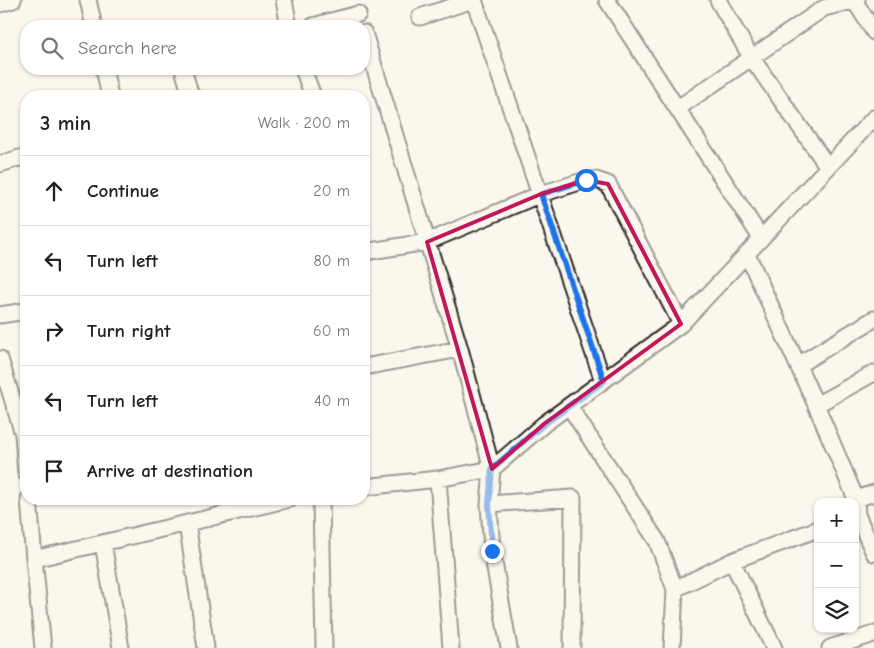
<!DOCTYPE html>
<html lang="en">
<head>
<meta charset="utf-8">
<style>
  body { margin:0; font-family:"Comic Neue",sans-serif; background:#f2f2f2; color:#222 }
  .controls { position:absolute; right:15px; bottom:15px; display:grid; overflow:hidden; border-radius:10px; box-shadow:0 1px 4px #0004 }
  .controls button { width:45px; height:45px; display:grid; place-items:center; padding:0; border:0; border-bottom:1px solid #e0e0e0; background:#fff; color:#222; font:25px sans-serif }
  .stop { position:absolute; width:15px; height:15px; margin:-11px; border:4px solid #1a73e8; border-radius:50%; background:#fff }
  .stop.end { background:#1a73e8; border-color:#fff; box-shadow:0 1px 5px #0008 }
  .list { margin:0; padding:0; list-style:none }
  h2 { display:flex; justify-content:space-between; align-items:center; height:65px; margin:0; padding:0 20px; font-size:21px }
  h2 small { font-size:16px; font-weight:400; color:#767676 }
  .list li { display:grid; grid-template-columns:32px 1fr auto; gap:15px; align-items:center; box-sizing:border-box; height:70px; padding:0 20px; border-top:1px solid #e0e0e0 }
  .list b { display:block; font-size:19px; white-space:nowrap }
  .list em { font-size:16px; font-style:normal; color:#767676 }
  .icon { flex:none; width:28px; height:28px; fill:none; stroke:currentColor; stroke-width:2; stroke-linecap:round; stroke-linejoin:round }
  .map { position:relative; flex:none; width:874px; height:648px; overflow:hidden }
  .search { position:absolute; background:#fff; box-shadow:0 1px 4px #0004; left:20px; top:20px; width:350px; height:55px; display:flex; align-items:center; gap:12px; box-sizing:border-box; padding:0 18px; border-radius:20px; color:#767676; font-size:19px }
  .panel { position:absolute; background:#fff; box-shadow:0 1px 4px #0004; left:20px; top:90px; width:350px; height:415px; border-radius:20px }
  .map>svg:first-child { display:block }
</style>
</head>
<body>
<div class="map">
<svg width="874" height="648" viewBox="0 0 874 648">
  <rect width="100%" height="100%" fill="#fbf7ec"/>
  <filter id="ink" filterUnits="userSpaceOnUse"><feTurbulence type="fractalNoise" baseFrequency=".02" numOctaves="2"/><feDisplacementMap in="SourceGraphic" scale="10" xChannelSelector="R" yChannelSelector="G"/><feConvolveMatrix kernelMatrix="1 2 1 2 8 2 1 2 1" color-interpolation-filters="sRGB"/></filter>
  <g filter="url(#ink)">
    <g fill="none" stroke-linecap="round" stroke-linejoin="round">
      <defs>
        <path id="street" d="M88 0 94 26
          M284 0 289 26
          M474 0 603 381
          M607 0 761 238
          M718 0 751 57 828 167
          M854 0 874 32
          M0 4 13 0
          M420 17 473 0
          M313 26 358 14
          M364 33 460 349 492 469 438 479 364 487
          M104 69 110 96
          M183 69 191 96
          M303 69 313 96
          M678 108 824 8 857 0
          M0 164 26 156
          M364 252 427 242 541 194 586 180H596L608 184 681 324 544 424 492 469 489 504 492 551 509 648
          M747 254 816 405 856 499 857 515
          M0 315 26 311
          M681 324 874 118
          M0 359 23 434 26 473
          M798 365 874 319
          M364 367 460 349
          M816 405 874 373
          M569 406 657 541 675 589
          M438 479 451 648
          M29 499 34 559
          M321 499 324 648
          M856 499 874 493
          M489 504 573 498 572 648
          M855 515H857L874 553
          M187 523 206 648
          M103 543 121 648
          M732 561 774 648
          M43 648 34 559 290 499
          M672 648 675 589 732 561 818 529
          M830 648 874 634"/>
      </defs>
      <use href="#street" stroke="#2b2b2b" stroke-width="19"/>
      <use href="#street" stroke="#fbf7ec" stroke-width="15"/>
    </g>
  </g>
  <g fill="none" stroke-linecap="round" stroke-linejoin="round" filter="url(#ink)">
    <path stroke="#1a73e8" stroke-width="6" d="M492 551 489 504 492 469 544 424 604 381 541 194 586 180"/>
  </g>
  <path d="M0 0H874V648H0ZM586 180 608 184 681 324 544 424 492 469 427 242 541 194Z" fill="#fbf7ec" fill-opacity=".55" fill-rule="evenodd"/>
  <path fill="none" stroke="#c2185b" stroke-width="4" stroke-linejoin="round" d="M586 180 608 184 681 324 544 424 492 469 427 242 541 194Z"/>
</svg>
<div class="controls">
<button>+</button>
<button>−</button>
<button><svg class="icon" aria-label="layers" viewBox="0 0 24 24"><path d="M12 4l9 5-9 5-9-5zM3 14l9 5 9-5"/></svg></button>
</div>
<div class="stop" style="left:586px;top:180px"></div>
<div class="stop end" style="left:492px;top:551px"></div>
<div class="search"><svg class="icon" aria-label="search" viewBox="0 0 24 24"><circle cx="10" cy="10" r="6"/><path d="M15 15l6 6"/></svg>Search here</div>
<section class="panel">
<h2>3 min<small>Walk · 200 m</small></h2>
<ul class="list">
<li><svg class="icon" aria-label="ahead" viewBox="0 0 24 24"><path d="M12 20V5M6 11l6-6 6 6"/></svg><div><b>Continue</b></div><em>20 m</em></li>
<li><svg class="icon" aria-label="left" viewBox="0 0 24 24"><path d="M17 20v-9H6M10 6l-5 5 5 5"/></svg><div><b>Turn left</b></div><em>80 m</em></li>
<li><svg class="icon" aria-label="right" viewBox="0 0 24 24"><path d="M7 20v-9h11M14 6l5 5-5 5"/></svg><div><b>Turn right</b></div><em>60 m</em></li>
<li><svg class="icon" aria-label="left" viewBox="0 0 24 24"><path d="M17 20v-9H6M10 6l-5 5 5 5"/></svg><div><b>Turn left</b></div><em>40 m</em></li>
<li><svg class="icon" aria-label="arrive" viewBox="0 0 24 24"><path d="M6 21V4h12l-3 4 3 4H6"/></svg><div><b>Arrive at destination</b></div></li>
</ul>
</section>
</div>
</body>
</html>
